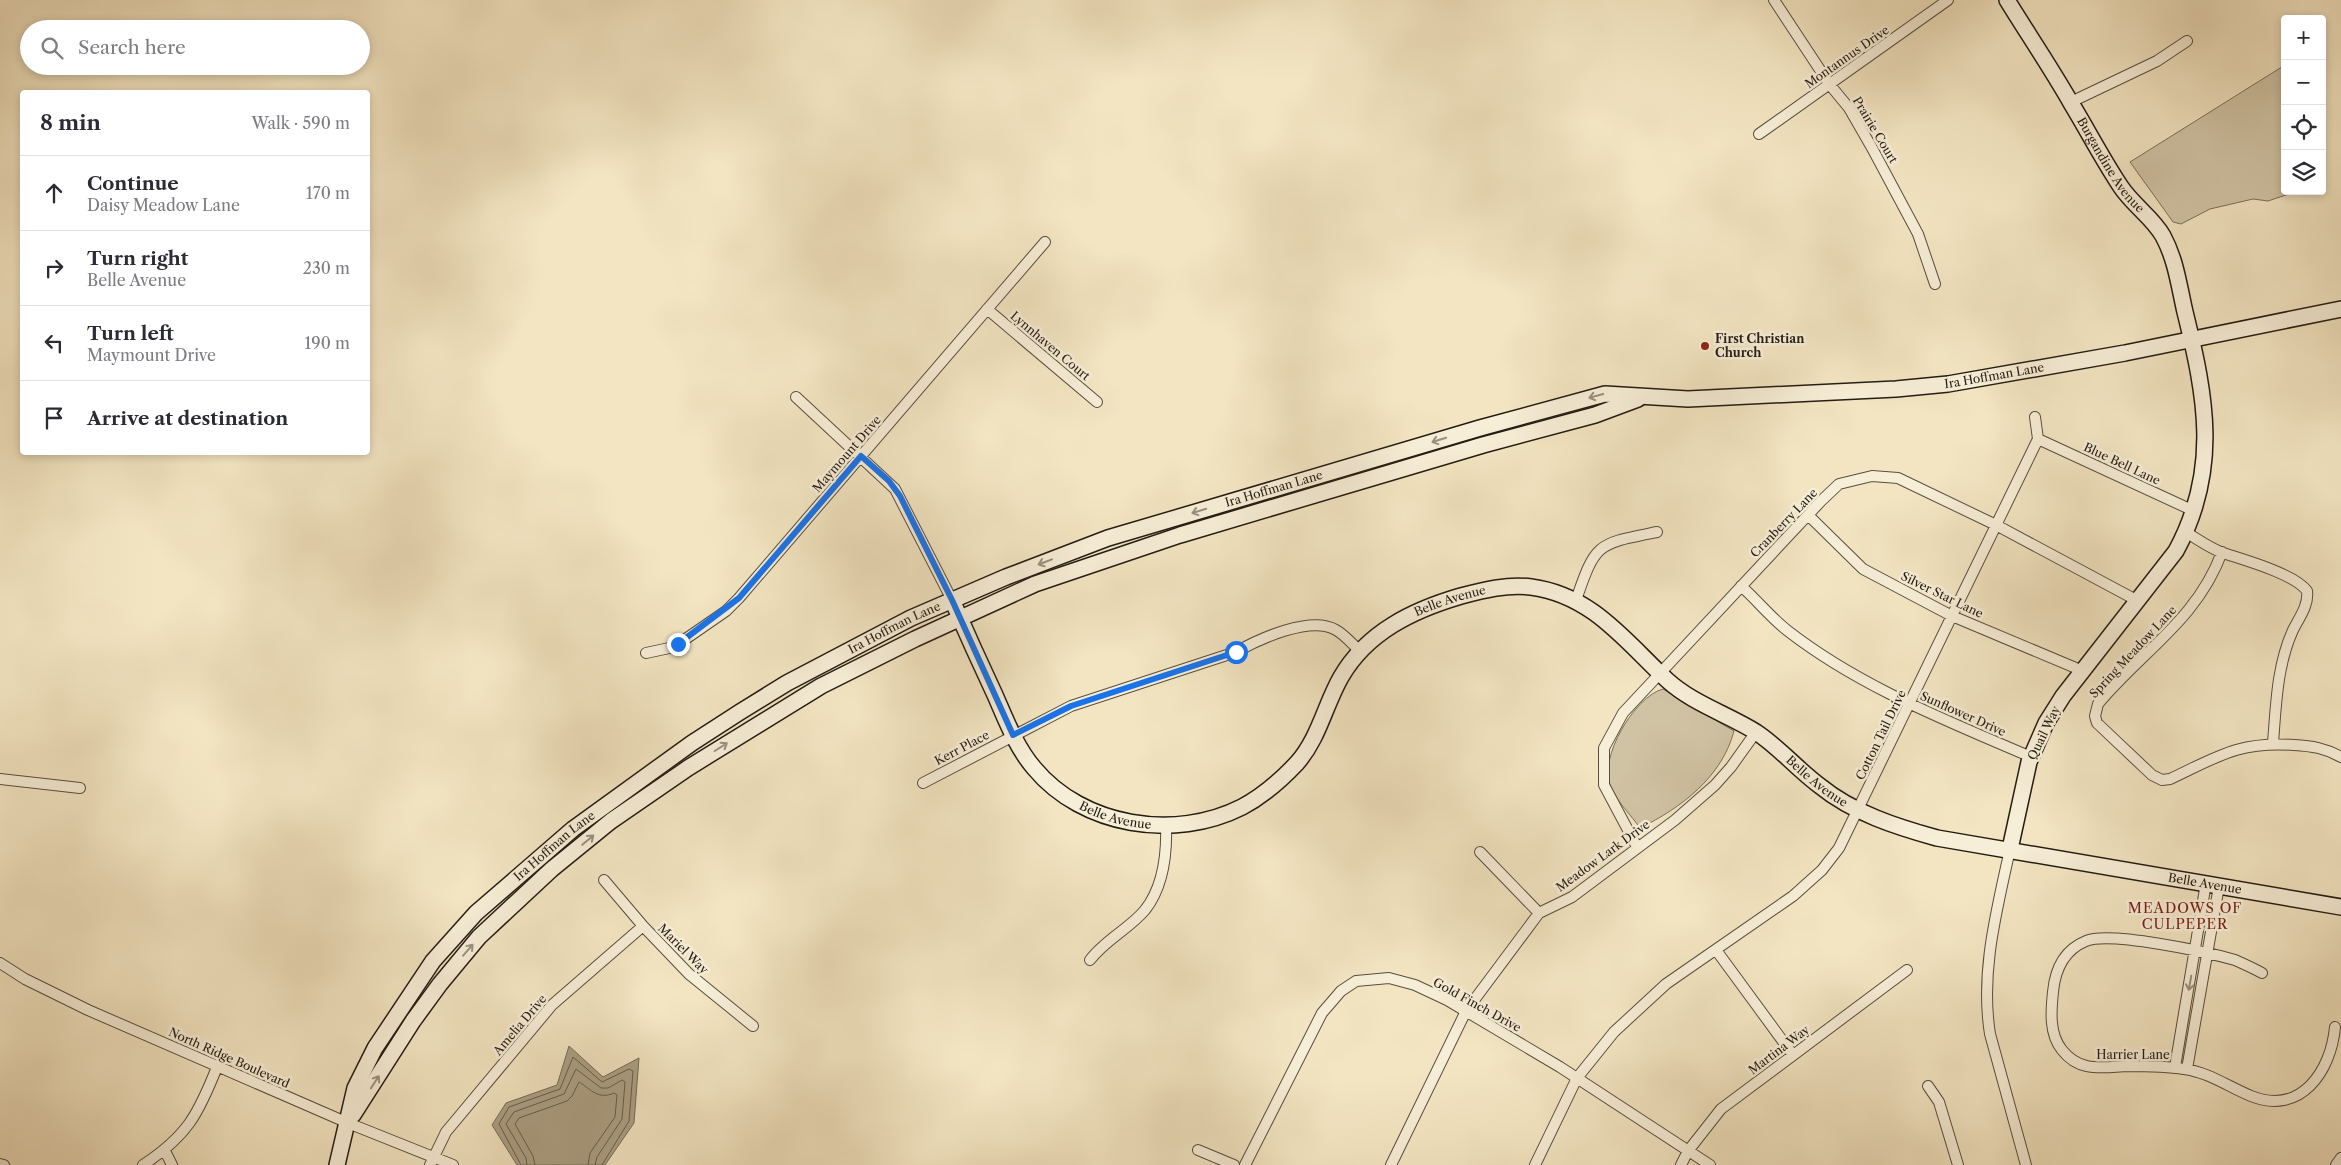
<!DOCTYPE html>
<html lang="en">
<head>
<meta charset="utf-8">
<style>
  body { margin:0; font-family:"Libre Caslon Text",serif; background:#f2f2f3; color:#2b2b33 }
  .controls { position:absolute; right:15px; top:15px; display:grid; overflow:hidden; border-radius:5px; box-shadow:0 2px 8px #0003 }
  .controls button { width:45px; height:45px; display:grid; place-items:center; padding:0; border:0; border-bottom:1px solid #e1e1e2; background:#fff; color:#2b2b33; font:25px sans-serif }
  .stop { position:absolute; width:15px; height:15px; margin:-11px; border:4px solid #1a73e8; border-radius:50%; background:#fff }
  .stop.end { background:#1a73e8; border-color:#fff; box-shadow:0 1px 5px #0008 }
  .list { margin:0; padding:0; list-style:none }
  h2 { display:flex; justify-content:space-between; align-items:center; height:65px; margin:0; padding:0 20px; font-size:21px }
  h2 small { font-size:16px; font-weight:400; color:#7c7c81 }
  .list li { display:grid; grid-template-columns:32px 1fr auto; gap:15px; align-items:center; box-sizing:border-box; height:75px; padding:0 20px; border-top:1px solid #e1e1e2 }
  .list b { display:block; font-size:19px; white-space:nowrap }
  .list p { margin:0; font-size:16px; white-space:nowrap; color:#7c7c81 }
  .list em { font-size:16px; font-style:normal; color:#7c7c81 }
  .icon { flex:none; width:28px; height:28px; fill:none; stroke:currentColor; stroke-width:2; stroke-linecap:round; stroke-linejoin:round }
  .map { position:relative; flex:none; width:2341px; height:1165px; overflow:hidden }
  .search { position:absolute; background:#fff; box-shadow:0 2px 8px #0003; left:20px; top:20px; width:350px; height:55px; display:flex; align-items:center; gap:12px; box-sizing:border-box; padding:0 18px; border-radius:28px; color:#7c7c81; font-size:19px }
  .panel { position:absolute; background:#fff; box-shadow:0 2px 8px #0003; left:20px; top:90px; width:350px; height:365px; border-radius:5px }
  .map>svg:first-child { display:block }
</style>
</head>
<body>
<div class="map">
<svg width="2341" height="1165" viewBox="0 0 2341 1165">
  <rect width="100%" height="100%" fill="#f3e5c2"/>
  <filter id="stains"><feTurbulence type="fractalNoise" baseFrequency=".004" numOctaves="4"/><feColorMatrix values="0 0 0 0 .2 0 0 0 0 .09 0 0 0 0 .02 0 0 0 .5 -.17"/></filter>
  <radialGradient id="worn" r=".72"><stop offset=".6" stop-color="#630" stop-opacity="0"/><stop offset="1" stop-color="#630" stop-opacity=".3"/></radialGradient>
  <path fill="#d0c3a4" stroke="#7a705c" d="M2285 65V191H2298L2268 201 2253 199 2210 209 2181 224 2173 222 2130 162Z
    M1663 689 1734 731C1722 777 1681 808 1640 828 1631 815 1617 802 1611 787 1597 759 1635 696 1663 689Z"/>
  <path fill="#ada186" stroke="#766c58" d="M569 1046 603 1077 639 1058 634 1123 605 1165H517L492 1125 506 1103 557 1085Z"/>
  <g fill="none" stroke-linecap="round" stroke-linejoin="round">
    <path stroke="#685e4c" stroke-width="1" d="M521 1165 499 1124 509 1107 560 1089 573 1057 602 1082 629 1069 633 1071 629 1121 602 1165
      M527 1165 526 1158 506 1124 514 1112 564 1094 576 1069 601 1088H608L622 1080 625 1082 622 1119 597 1157 595 1165
      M535 1165 533 1156 515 1124 519 1118 567 1101 572 1096 579 1082C592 1090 598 1100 614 1093L617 1095 615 1117 590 1153 588 1165"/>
    <defs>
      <path id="street" d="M1774 0 1830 85 1849 108 1872 148 1918 234 1935 284
        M2071 102 2157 61 2187 41
        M1759 134 1948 0
        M987 309 1097 402
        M796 397 895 489 952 600
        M2038 439 2194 511
        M1808 515 1863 569 1952 616 2083 671
        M2186 532C2198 540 2210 548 2223 553 2244 560 2295 574 2307 591 2309 605 2299 618 2293 630 2277 665 2276 705 2273 743
        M2222 552C2197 620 2142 651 2098 704L2095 716 2097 723 2152 775 2162 780 2170 779C2217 757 2239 741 2294 745 2312 746 2325 748 2341 757
        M1741 586C1757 600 1771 618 1788 631 1860 687 1948 721 2031 757
        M1576 600C1596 542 1597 544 1657 532
        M646 653 674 647 726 611 739 598 1045 242
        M0 779 80 788
        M923 783 1071 706 1236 652C1259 639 1311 615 1336 630 1345 635 1353 645 1360 651
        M1637 847 1604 785V748L1623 713 1821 501 1839 484 1872 476 1898 478 1996 525 2138 601
        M2010 849C1997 910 1980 971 1990 1034L2026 1165
        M1480 852 1539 913
        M604 880 643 926 689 974 753 1026
        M1716 950 1793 1055
        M1090 960C1105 940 1129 929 1145 910 1163 887 1167 853 1166 825
        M0 963 25 979 88 1010 348 1123 453 1165
        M2262 973C2253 968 2244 964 2235 960 2207 952 2110 931 2086 941 2064 950 2055 970 2053 992 2051 1011 2049 1034 2062 1050 2080 1073 2102 1067 2128 1066 2147 1066 2165 1066 2184 1069 2208 1072 2229 1087 2251 1096 2301 1116 2331 1071 2335 1027
        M2175 1067 2206 883
        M2187 1069 2219 886
        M1928 1086 1939 1102 1958 1165
        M1198 1150 1234 1165
        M165 1151 172 1165
        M0 1164 4 1165
        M143 1165C187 1136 198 1115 217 1067
        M430 1165 446 1132 552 1005 643 926
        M1245 1165 1322 1013 1341 991 1356 981 1389 978 1415 985 1447 1000 1560 1067 1710 1165
        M1391 1165 1466 1011 1539 913 1572 897 1675 820 1715 785 1731 767 1756 732
        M1535 1165 1577 1078 1614 1032 1666 984 1793 896 1822 870 1839 848 2038 439 2035 417
        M1681 1165 1688 1151 1721 1109 1907 970
        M2336 1165 2341 1158"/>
      <g id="secondary">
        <path id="s1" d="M2007 0C2028 34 2051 68 2071 103 2088 131 2103 160 2121 187 2133 205 2153 218 2163 236 2176 260 2179 286 2185 312 2206 397 2220 470 2176 551L2063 696 2046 723 2029 762 2010 849"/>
        <path id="s2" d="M952 600C966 632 980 663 995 695 1006 720 1016 747 1034 768 1083 827 1175 841 1242 807 1263 796 1281 780 1297 763 1319 738 1325 705 1341 677 1367 632 1413 610 1461 596 1484 590 1507 584 1531 587 1592 595 1625 641 1667 680 1692 703 1727 714 1756 732 1780 748 1797 769 1820 786 1853 813 1897 827 1937 838L2341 907"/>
        <path d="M353 1115 413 1021 440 984 479 937 552 869 611 821 688 768 821 686 915 639 1035 584 1180 535 1483 445 1595 415 1638 399"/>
        <path id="s3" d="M337 1165 355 1088 375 1048 433 961 476 913 573 829 692 743 740 712 787 683 911 618 1006 577 1108 538 1480 428 1605 394 1688 399 1896 389 1948 384 2125 353 2341 309"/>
      </g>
    </defs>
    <use href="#street" stroke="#584e3f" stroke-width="12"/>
    <use href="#secondary" stroke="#241c13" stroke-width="18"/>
    <use href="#street" stroke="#f7eed7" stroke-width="10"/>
    <use href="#secondary" stroke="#f7eed7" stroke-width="15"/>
  </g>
  <defs><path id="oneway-shaft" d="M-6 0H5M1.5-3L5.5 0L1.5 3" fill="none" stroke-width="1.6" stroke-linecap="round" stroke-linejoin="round" transform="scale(1.25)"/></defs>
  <g stroke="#98907f">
    <use href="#oneway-shaft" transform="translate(1596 396) rotate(165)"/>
    <use href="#oneway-shaft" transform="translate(1439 440) rotate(163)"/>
    <use href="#oneway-shaft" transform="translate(1199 511) rotate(163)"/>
    <use href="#oneway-shaft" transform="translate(1045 562) rotate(159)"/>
    <use href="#oneway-shaft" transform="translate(721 747) rotate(-32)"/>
    <use href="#oneway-shaft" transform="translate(588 840) rotate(-40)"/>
    <use href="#oneway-shaft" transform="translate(468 950) rotate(-49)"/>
    <use href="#oneway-shaft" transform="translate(2190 983) rotate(100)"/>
    <use href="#oneway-shaft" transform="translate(375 1082) rotate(-57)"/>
  </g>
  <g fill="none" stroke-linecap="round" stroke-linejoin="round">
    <path stroke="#1a73e8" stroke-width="6" d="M678 644 739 598 861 456 889 481 900 496 952 600 1013 735 1071 706 1236 652"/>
  </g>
  <circle fill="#8f2418" stroke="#f7eed7" stroke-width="2" cx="1705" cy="346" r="5"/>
  <g text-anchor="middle" stroke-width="5" stroke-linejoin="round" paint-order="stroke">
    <g font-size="12" fill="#241c13" stroke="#f7eed7">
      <text transform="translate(1847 57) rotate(-35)" y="4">Montannus Drive</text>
      <text transform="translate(1875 130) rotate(59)" y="4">Prairie Court</text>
      <text dy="4" stroke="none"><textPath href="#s1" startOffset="195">Burgandine Avenue</textPath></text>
      <text transform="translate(1050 346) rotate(40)" y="4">Lynnhaven Court</text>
      <text dy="4" stroke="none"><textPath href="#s3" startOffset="1941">Ira Hoffman Lane</textPath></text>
      <text transform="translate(847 454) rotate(-49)" y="4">Maymount Drive</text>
      <text transform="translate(2122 464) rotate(25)" y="4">Blue Bell Lane</text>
      <text dy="4" stroke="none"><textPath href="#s3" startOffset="1206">Ira Hoffman Lane</textPath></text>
      <text transform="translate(1784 523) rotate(-46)" y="4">Cranberry Lane</text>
      <text transform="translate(1942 595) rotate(26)" y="4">Silver Star Lane</text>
      <text dy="4" stroke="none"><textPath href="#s2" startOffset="719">Belle Avenue</textPath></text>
      <text dy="4" stroke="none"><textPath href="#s3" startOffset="801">Ira Hoffman Lane</textPath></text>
      <text transform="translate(2133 652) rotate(-47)" y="4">Spring Meadow Lane</text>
      <text transform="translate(1963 714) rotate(24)" y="4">Sunflower Drive</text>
      <text transform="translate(2044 733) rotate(-64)" y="4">Quail Way</text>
      <text transform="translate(1881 735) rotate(-64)" y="4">Cotton Tail Drive</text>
      <text transform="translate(962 748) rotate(-28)" y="4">Kerr Place</text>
      <text dy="4" stroke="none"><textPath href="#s2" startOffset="1152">Belle Avenue</textPath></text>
      <text dy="4" stroke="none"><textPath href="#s2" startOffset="284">Belle Avenue</textPath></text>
      <text dy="4" stroke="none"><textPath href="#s3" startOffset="396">Ira Hoffman Lane</textPath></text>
      <text transform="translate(1603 856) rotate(-36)" y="4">Meadow Lark Drive</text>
      <text dy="4" stroke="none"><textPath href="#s2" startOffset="1558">Belle Avenue</textPath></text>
      <text transform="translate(683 949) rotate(45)" y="4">Mariel Way</text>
      <text transform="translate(1477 1005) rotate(29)" y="4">Gold Finch Drive</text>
      <text transform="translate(520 1025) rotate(-50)" y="4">Amelia Drive</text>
      <text transform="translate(1779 1050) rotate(-37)" y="4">Martina Way</text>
      <text x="2133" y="1059">Harrier Lane</text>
      <text transform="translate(229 1058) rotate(24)" y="4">North Ridge Boulevard</text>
    </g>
    <g font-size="12" font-weight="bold" fill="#241c13" stroke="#f7eed7" text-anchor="start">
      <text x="1715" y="343">First Christian<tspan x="1715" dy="14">Church</tspan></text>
    </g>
    <g font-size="14" letter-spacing="1" fill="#7a1f14" stroke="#f7eed7">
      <text x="2185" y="913">MEADOWS OF<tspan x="2185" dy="16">CULPEPER</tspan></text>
    </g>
  </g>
  <rect width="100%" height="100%" filter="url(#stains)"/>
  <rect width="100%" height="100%" fill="url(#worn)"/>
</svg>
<div class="controls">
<button>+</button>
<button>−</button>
<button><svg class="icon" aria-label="locate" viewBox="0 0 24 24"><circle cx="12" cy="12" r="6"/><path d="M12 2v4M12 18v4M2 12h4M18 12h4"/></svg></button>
<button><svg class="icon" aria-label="layers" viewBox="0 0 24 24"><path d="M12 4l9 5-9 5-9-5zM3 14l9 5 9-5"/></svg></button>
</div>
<div class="stop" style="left:1236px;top:652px"></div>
<div class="stop end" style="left:678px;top:644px"></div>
<div class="search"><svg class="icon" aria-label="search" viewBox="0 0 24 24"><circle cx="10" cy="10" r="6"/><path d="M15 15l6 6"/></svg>Search here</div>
<section class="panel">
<h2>8 min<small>Walk · 590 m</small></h2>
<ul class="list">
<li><svg class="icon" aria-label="ahead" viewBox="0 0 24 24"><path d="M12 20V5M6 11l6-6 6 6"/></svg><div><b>Continue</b><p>Daisy Meadow Lane</p></div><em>170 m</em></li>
<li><svg class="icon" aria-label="right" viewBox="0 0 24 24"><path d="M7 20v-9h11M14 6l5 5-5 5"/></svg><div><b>Turn right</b><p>Belle Avenue</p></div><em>230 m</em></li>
<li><svg class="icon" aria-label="left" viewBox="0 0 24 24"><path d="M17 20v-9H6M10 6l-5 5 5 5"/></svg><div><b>Turn left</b><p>Maymount Drive</p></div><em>190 m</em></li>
<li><svg class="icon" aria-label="arrive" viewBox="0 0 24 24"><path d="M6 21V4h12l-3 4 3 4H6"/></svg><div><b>Arrive at destination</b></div></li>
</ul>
</section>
</div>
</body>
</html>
